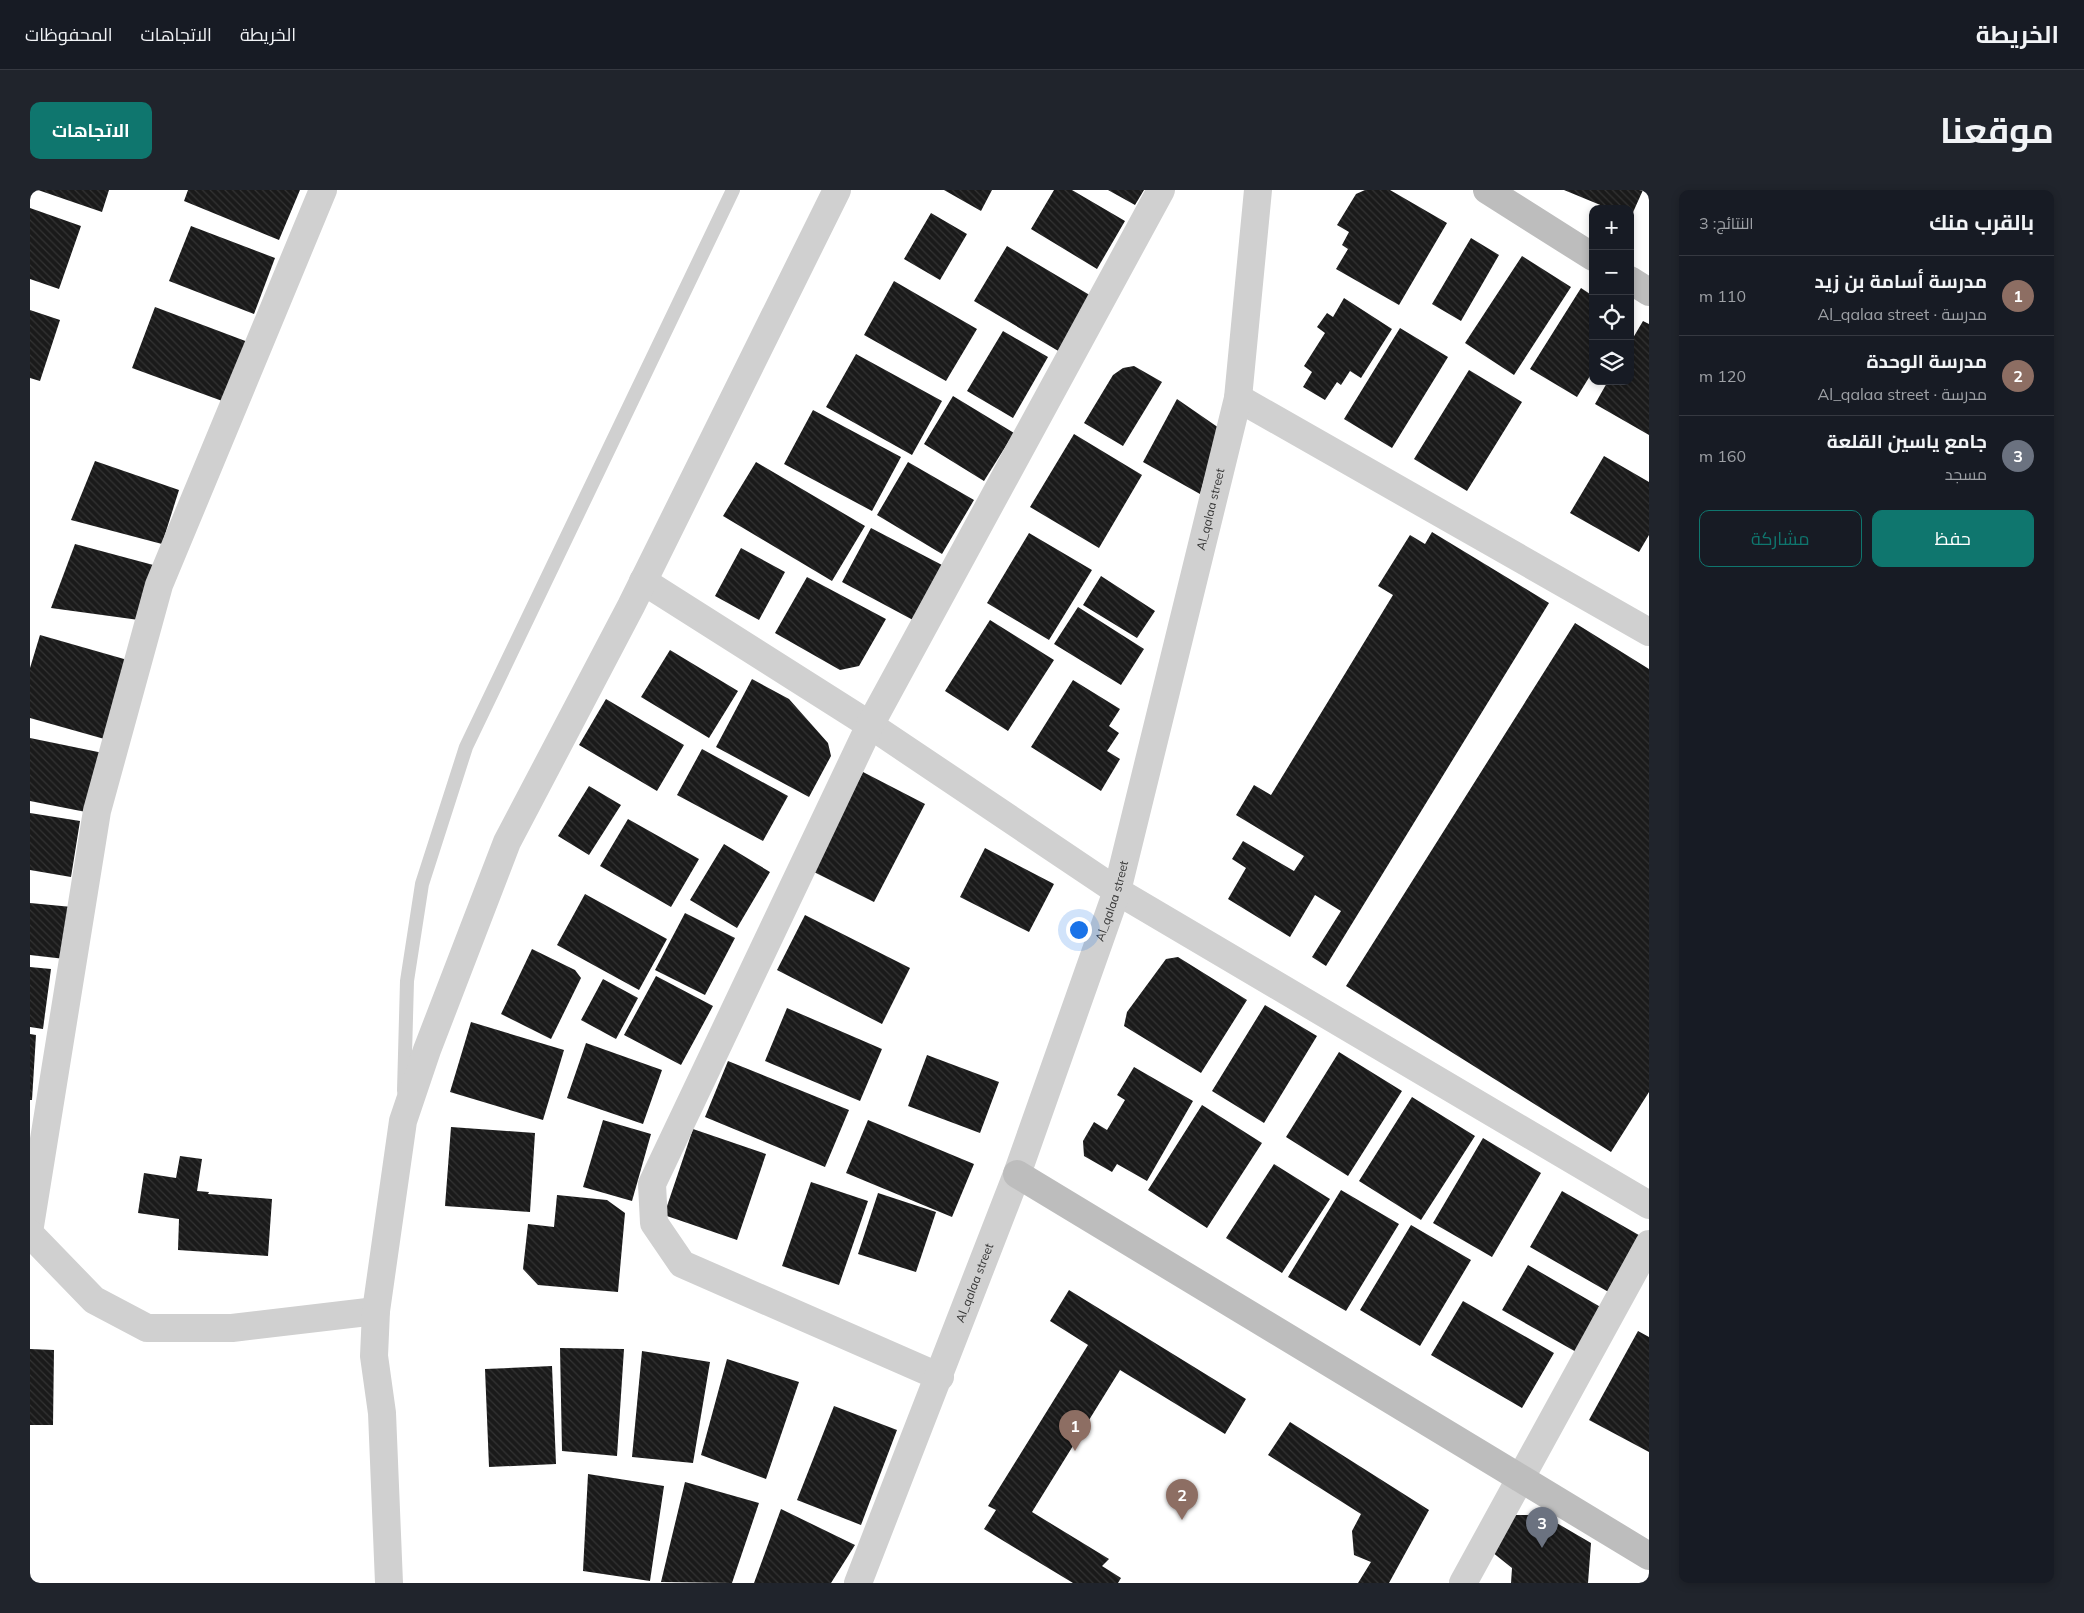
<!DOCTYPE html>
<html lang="ar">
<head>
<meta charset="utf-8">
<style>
  body { margin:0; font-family:Mulish,Cairo,sans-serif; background:#20242c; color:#f1f3f6; direction:rtl }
  .controls { position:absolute; right:15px; top:15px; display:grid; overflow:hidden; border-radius:10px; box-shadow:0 2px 8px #0003 }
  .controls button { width:45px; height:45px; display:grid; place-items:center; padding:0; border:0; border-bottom:1px solid #363941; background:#171b24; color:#f1f3f6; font:25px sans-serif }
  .you { position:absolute; left:1048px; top:739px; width:18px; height:18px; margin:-12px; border:4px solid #fff; border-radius:50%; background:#1a73e8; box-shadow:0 0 0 8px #1a73e833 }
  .badge { display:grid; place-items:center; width:32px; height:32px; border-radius:50%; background:#0f766e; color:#fff; font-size:16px; font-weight:700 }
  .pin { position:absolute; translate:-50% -41px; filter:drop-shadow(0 1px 2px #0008) }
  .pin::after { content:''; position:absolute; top:26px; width:18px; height:15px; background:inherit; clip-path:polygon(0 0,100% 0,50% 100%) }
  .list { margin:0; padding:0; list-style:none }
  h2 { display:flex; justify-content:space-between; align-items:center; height:65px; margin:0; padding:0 20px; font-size:21px }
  h2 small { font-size:16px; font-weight:400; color:#9ea1a6 }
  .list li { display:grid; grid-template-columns:32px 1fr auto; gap:15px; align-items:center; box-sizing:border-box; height:80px; padding:0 20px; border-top:1px solid #363941 }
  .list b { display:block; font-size:19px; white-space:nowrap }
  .list p { margin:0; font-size:16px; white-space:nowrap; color:#9ea1a6 }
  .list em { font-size:16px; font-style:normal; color:#9ea1a6 }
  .actions { display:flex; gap:10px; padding:15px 20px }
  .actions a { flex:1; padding:11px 0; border:1px solid #0f766e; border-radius:10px; text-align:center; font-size:18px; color:#0f766e }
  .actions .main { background:#0f766e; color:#fff }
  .icon { flex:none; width:28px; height:28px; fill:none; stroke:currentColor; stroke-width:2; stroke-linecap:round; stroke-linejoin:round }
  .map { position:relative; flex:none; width:1619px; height:1393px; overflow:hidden; direction:ltr; border-radius:10px }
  header { display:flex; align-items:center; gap:30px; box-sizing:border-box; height:70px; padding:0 25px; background:#171b24; border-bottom:1px solid #363941 }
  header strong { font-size:24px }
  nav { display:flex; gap:28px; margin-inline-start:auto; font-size:18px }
  .intro { display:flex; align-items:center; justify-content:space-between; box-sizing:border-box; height:120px; padding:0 30px }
  h1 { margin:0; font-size:35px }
  .button { padding:12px 22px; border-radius:10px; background:#0f766e; color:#fff; font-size:18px; font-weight:700 }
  main { display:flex; gap:30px; padding:0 30px }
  aside { flex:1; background:#171b24; border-radius:10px; box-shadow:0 2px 8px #0003 }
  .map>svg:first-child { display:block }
</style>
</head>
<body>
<header>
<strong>الخريطة</strong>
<nav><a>الخريطة</a><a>الاتجاهات</a><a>المحفوظات</a></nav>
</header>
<div class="intro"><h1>موقعنا</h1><a class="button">الاتجاهات</a></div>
<main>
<aside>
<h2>بالقرب منك<small>النتائج: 3</small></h2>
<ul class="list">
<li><span class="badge" style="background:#8d6e63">1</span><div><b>مدرسة أسامة بن زيد</b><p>مدرسة · Al_qalaa street</p></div><em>110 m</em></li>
<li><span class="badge" style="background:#8d6e63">2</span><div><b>مدرسة الوحدة</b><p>مدرسة · Al_qalaa street</p></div><em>120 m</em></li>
<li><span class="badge" style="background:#6b7280">3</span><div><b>جامع ياسين القلعة</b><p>مسجد</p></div><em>160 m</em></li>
</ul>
<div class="actions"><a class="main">حفظ</a><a>مشاركة</a></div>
</aside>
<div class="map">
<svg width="1619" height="1393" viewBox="0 0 1619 1393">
  <defs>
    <pattern id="building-back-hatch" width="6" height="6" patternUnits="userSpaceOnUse" patternTransform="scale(1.25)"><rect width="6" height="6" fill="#1a1a1a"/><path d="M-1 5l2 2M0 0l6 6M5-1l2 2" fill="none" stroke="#333"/></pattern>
  </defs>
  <rect width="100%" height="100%" fill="#fff"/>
  <path fill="url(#building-back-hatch)" d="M8 0H79L72 22Z
    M158 0H270L249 50 154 11Z
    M914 0H962L951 21Z
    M1024 0H1042L1095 31 1067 79 1001 39Z
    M1078 0H1114L1105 15Z
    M1335 0H1360L1417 33 1369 115 1306 79 1318 59 1312 55 1319 42 1307 35 1326 4Z
    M1534 0H1613L1600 29V19H1580Z
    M0 18 51 36 29 99 0 89Z
    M901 23 937 44 910 90 874 69Z
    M161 36 245 68 224 124 139 91Z
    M1441 48 1469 65 1431 131 1402 114Z
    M977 56 1063 107 1030 162 944 111Z
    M1492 66 1541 97 1484 185 1435 153Z
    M864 91 947 139 916 191 834 145Z
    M1551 98 1563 106V181L1547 207 1500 179Z
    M1314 108 1362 139 1331 188 1320 181 1311 195 1307 192 1295 210 1273 197 1282 182 1274 176 1295 143 1287 137 1297 123 1303 127Z
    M125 117 218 152 195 212 102 178Z
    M0 120 30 130 10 191 0 188Z
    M1613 131 1619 134V245L1565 214 1578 191H1600V153Z
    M1370 138 1418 167 1362 258 1314 229Z
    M973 141 1018 167 983 228 937 201Z
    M826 164 912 211 882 265 796 217Z
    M1104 176 1132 192 1093 256 1054 233 1083 185 1093 178Z
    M1439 180 1492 212 1437 301 1384 269Z
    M923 206 984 243 954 291 894 254Z
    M1147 209 1189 238 1170 304 1113 272Z
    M783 220 871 267 842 321 754 274Z
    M1044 244 1112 285 1069 358 1000 317Z
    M1574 266 1619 292V345L1609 362 1540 323Z
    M65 271 149 300 132 354 41 330Z
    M726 272 835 336 802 391 693 326Z
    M878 272 944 310 912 364 847 325Z
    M841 338 912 375 883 430 812 392Z
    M1402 342 1519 413 1296 776 1282 767 1311 721 1285 705 1260 747 1198 709 1216 678 1202 669 1213 651 1264 681 1274 666 1206 625 1224 595 1241 605 1363 405 1348 396 1380 345 1395 354Z
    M999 343 1062 380 1019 450 957 413Z
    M45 354 127 376 109 430 21 418Z
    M711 358 755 382 729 430 685 406Z
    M1071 386 1125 421 1107 448 1053 415Z
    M777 387 856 429 829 476 810 480 745 443Z
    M1048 417 1114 459 1091 495 1024 454Z
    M960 430 1024 470 978 541 915 501Z
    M1545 433 1619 479V902L1581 962 1316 796Z
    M10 445 101 471 78 550 0 528V478Z
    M640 460 708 501 679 548 611 507Z
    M722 489 759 509 798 553 801 566 779 607 686 557Z
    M1043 490 1090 519 1079 536 1089 543 1077 561 1090 569 1071 601 1001 557Z
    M576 509 654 555 627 601 549 555Z
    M0 548 73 563 61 623 0 611Z
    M672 559 758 606 733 651 647 605Z
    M833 582 895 614 844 712 782 681Z
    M559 596 591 615 559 665 528 646Z
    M0 623 50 631 41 687 0 680Z
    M598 629 669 669 641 717 570 676Z
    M694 654 740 682 707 738 660 710Z
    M955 658 1024 694 999 742 930 707Z
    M555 704 637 749 609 800 527 755Z
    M0 713 42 717 35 769 0 765Z
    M655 723 705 748 675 805 625 780Z
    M775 725 880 778 852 834 747 780Z
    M502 759 545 780 551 788 521 849 471 824Z
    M1148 767 1217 810 1171 883 1094 836 1097 822 1136 769Z
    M0 777 21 779 13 839 0 837Z
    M626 786 683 816 651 875 594 845Z
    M573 789 608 808 586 849 551 830Z
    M1235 815 1287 846 1234 933 1182 901Z
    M757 818 852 859 830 911 735 871Z
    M441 832 534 860 513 930 420 902Z
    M0 844 6 845 2 910H0Z
    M556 853 632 880 613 934 537 908Z
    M1309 862 1372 901 1318 986 1256 947Z
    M897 865 969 892 950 943 878 916Z
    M698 871 819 920 795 977 675 927Z
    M1104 877 1163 911 1117 991 1087 974 1082 982 1054 966 1053 951 1064 932 1077 940 1095 910 1087 905Z
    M1382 907 1445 946 1391 1030 1329 991Z
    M1172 915 1232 953 1177 1038 1118 1000Z
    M573 930 621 944 602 1011 553 997Z
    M838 930 944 974 922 1027 816 983Z
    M421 937 505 943 500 1022 415 1016Z
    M663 939 736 964 707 1050 634 1025Z
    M1453 948 1511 983 1462 1067 1403 1033Z
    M150 966 172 969 167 1001 179 1002 178 1004 242 1009 238 1066 148 1060 149 1029 108 1023 114 983 146 988Z
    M1244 974 1300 1009 1252 1083 1196 1048Z
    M781 992 838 1011 809 1095 752 1076Z
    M1311 1000 1369 1034 1316 1121 1258 1087Z
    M1532 1001 1614 1048 1582 1104 1500 1057Z
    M848 1003 906 1022 886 1082 828 1064Z
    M527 1005 577 1010 595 1023 588 1102 508 1095 493 1079 498 1034 524 1037Z
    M1381 1035 1441 1070 1390 1156 1330 1120Z
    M1498 1075 1574 1119 1548 1163 1472 1120Z
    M1039 1100 1216 1209 1195 1244 1090 1180 1002 1322 1079 1369 1072 1376 1091 1388 1088 1393H1043L954 1339 966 1320 958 1316 1058 1155 1020 1131Z
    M1433 1111 1524 1163 1492 1218 1401 1165Z
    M1608 1141 1619 1147V1262L1559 1230Z
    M530 1158 594 1159 587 1266 532 1261Z
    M0 1159 24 1160 23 1235H0Z
    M612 1161 680 1172 663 1273 602 1267Z
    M697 1169 769 1192 736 1289 671 1265Z
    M522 1176 526 1274 459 1277 455 1179Z
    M804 1216 867 1240 831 1335 767 1310Z
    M1260 1232 1399 1320 1359 1393H1328L1341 1372 1324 1365 1322 1341 1331 1324 1238 1265Z
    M558 1284 634 1296 620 1391 553 1381Z
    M655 1292 729 1313 702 1393 631 1392Z
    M751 1319 825 1355 801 1393H724Z
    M1482 1325H1513L1561 1353 1558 1393H1481L1482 1378 1462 1362Z"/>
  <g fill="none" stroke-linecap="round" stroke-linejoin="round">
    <path stroke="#d0d0d0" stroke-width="14" d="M374 901 377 791 392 694 436 557 703 0"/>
    <g stroke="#d0d0d0" stroke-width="28">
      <path d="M1208 208 1619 442"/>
      <path d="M613 391 840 535 1087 701 1619 1015"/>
      <path d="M0 1036 67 621 129 395 293 0"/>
      <path d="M0 1044 64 1110 117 1138H202L346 1121"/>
      <path d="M910 1187 652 1074 624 1033 622 994 840 535 1131 0"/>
      <path d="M359 1393 352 1223 344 1166 346 1121 373 931 397 860 477 652 601 416 807 0"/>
      <path id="s1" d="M828 1393 987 984 1087 701 1208 208 1228 0"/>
      <path d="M1433 1393 1619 1054"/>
    </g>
    <path stroke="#bdbdbd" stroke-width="28" d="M1457 0 1563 67
      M1600 90 1619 102
      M987 984 1619 1366"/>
  </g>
  <g text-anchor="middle" stroke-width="5" stroke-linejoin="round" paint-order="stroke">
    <g font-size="12" fill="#333" stroke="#fff">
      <text dy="4" stroke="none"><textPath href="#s1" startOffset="1132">Al_qalaa street</textPath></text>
      <text dy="4" stroke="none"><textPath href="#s1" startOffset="728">Al_qalaa street</textPath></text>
      <text dy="4" stroke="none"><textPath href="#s1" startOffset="322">Al_qalaa street</textPath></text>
    </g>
  </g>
</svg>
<div class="controls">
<button>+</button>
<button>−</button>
<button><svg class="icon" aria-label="locate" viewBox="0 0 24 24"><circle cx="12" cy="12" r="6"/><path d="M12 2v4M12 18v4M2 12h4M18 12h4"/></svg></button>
<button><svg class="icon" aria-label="layers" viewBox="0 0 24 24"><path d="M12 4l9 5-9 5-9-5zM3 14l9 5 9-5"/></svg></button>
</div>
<div class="you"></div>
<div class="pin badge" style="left:1045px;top:1261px;background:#8d6e63">1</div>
<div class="pin badge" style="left:1152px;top:1330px;background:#8d6e63">2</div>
<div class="pin badge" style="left:1512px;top:1358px;background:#6b7280">3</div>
</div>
</main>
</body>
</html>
